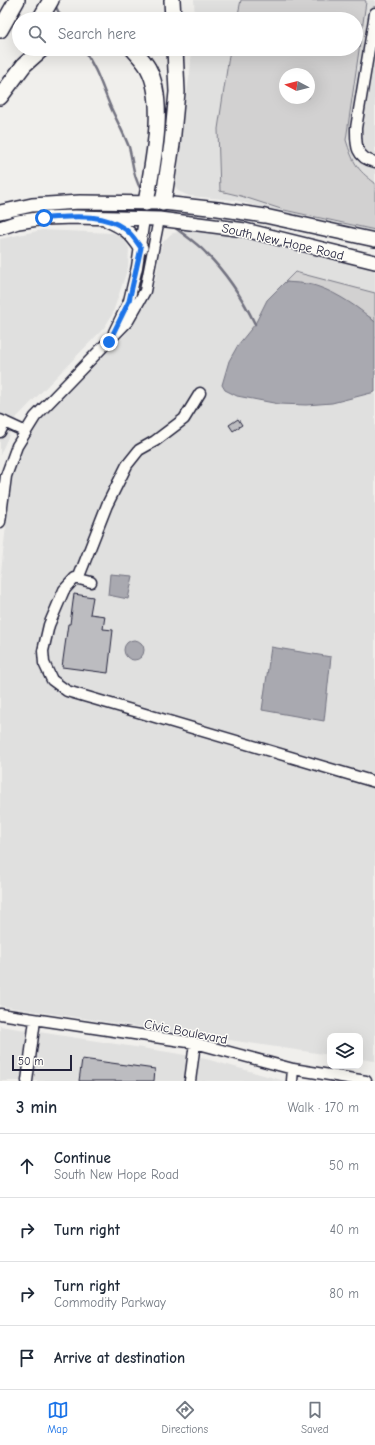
<!DOCTYPE html>
<html lang="en">
<head>
<meta charset="utf-8">
<style>
  body { margin:0; font-family:"Comic Neue",sans-serif; background:#f6f6f7; color:#1f2937 }
  .controls { position:absolute; right:12px; bottom:12px; display:grid; overflow:hidden; border-radius:8px; box-shadow:0 4px 16px #0002 }
  .controls button { width:36px; height:36px; display:grid; place-items:center; padding:0; border:0; border-bottom:1px solid #e0e1e3; background:#fff; color:#1f2937; font:20px sans-serif }
  .compass { position:absolute; left:279px; top:68px; width:36px; height:36px; border-radius:50%; background:#fff; box-shadow:0 4px 16px #0002; rotate:277deg }
  .scale { position:absolute; left:12px; bottom:10px; width:60px; box-sizing:border-box; padding-left:4px; border:2px solid #22223b; border-top:0; font-size:11px; line-height:14px; white-space:nowrap; color:#22223b; -webkit-text-stroke:3px #fdfcf7; paint-order:stroke }
  .stop { position:absolute; width:12px; height:12px; margin:-9px; border:3px solid #1a73e8; border-radius:50%; background:#fff }
  .stop.end { background:#1a73e8; border-color:#fff; box-shadow:0 1px 4px #0008 }
  .list { margin:0; padding:0; list-style:none }
  h2 { display:flex; justify-content:space-between; align-items:center; height:52px; margin:0; padding:0 16px; font-size:17px }
  h2 small { font-size:13px; font-weight:400; color:#747a83 }
  .list li { display:grid; grid-template-columns:26px 1fr auto; gap:12px; align-items:center; box-sizing:border-box; height:64px; padding:0 16px; border-top:1px solid #e0e1e3 }
  .list b { display:block; font-size:15px; white-space:nowrap }
  .list p { margin:0; font-size:13px; white-space:nowrap; color:#747a83 }
  .list em { font-size:13px; font-style:normal; color:#747a83 }
  .icon { flex:none; width:22px; height:22px; fill:none; stroke:currentColor; stroke-width:2; stroke-linecap:round; stroke-linejoin:round }
  .map { position:relative; flex:none; width:375px; height:1081px; overflow:hidden }
  .search { position:absolute; background:#fff; box-shadow:0 4px 16px #0002; left:12px; right:12px; top:12px; height:44px; display:flex; align-items:center; gap:10px; box-sizing:border-box; padding:0 14px; border-radius:22px; color:#747a83; font-size:15px }
  .sheet { height:308px; background:#fff }
  nav { display:flex; justify-content:space-around; align-items:center; box-sizing:border-box; height:56px; border-top:1px solid #e0e1e3; background:#fff; font-size:11px; color:#747a83 }
  nav a { display:grid; justify-items:center; gap:2px }
  nav .on { color:#1a73e8 }
  .map>svg:first-child { display:block }
</style>
</head>
<body>
<div class="map">
<svg width="375" height="1081" viewBox="0 0 375 1081">
  <rect width="100%" height="100%" fill="#f0efec"/>
  <filter id="ink" filterUnits="userSpaceOnUse"><feTurbulence type="fractalNoise" baseFrequency=".025" numOctaves="2"/><feDisplacementMap in="SourceGraphic" scale="8" xChannelSelector="R" yChannelSelector="G"/><feConvolveMatrix kernelMatrix="1 2 1 2 8 2 1 2 1" color-interpolation-filters="sRGB"/></filter>
  <g filter="url(#ink)">
    <path fill="#e0e0df" fill-rule="evenodd" d="M194 0H375V235L273 211 235 200 189 196 178 191 173 181 177 148 190 73 192 49H356V19H195ZM285 74H309V98H285Z
      M196 228 224 233 375 267V1061L360 1059V1036H330V1055L0 1006V581L11 479 20 453 33 429 50 410 125 335 146 301 156 277 159 254 163 242 171 234 183 230Z
      M42 230 113 233 123 238 129 248 128 267 112 315 104 328 17 417 0 455V239Z
      M0 1026 174 1053 206 1059 285 1081H0Z"/>
    <path fill="#d2d1d1" stroke="#7a7a86" fill-rule="evenodd" d="M241 0H365L366 2 346 140C353 162 356 169 375 183V230L284 210 241 196 220 191 218 129 230 49H356V19H237ZM285 74H309V98H285Z
      M295 272 375 293V322L371 318 310 285 285 282Z"/>
    <path fill="#a9a9b0" stroke="#737381" d="M285 282C297 283 309 283 319 287 337 293 361 309 375 322V392L332 403 306 405 279 404 237 396 225 390 222 385 229 361 238 345 255 324 267 300Z
      M110 574 133 576 128 599 108 595Z
      M124 650a10 10 0 1 1 20 0a10 10 0 1 1-20 0Z
      M271 647 331 657 324 721 262 710Z"/>
    <g fill="none" stroke-linecap="round" stroke-linejoin="round">
      <path stroke="#737381" stroke-width="2.5" d="M55 5 62 19
        M83 49C97 68 103 90 112 110 118 123 124 134 129 147 133 162 133 178 142 191
        M173 226C184 235 197 243 206 253 226 273 243 299 255 324"/>
    </g>
    <path fill="#bcbcc0" stroke="#22223b" d="M238 419 242 425 233 431 229 425Z
      M74 594 93 597 90 614 105 616 103 629 113 630 108 673 62 667 68 624H70Z
      M82 1059 155 1069 154 1081H79Z"/>
    <g fill="none" stroke-linecap="round" stroke-linejoin="round">
      <defs>
        <path id="minor" d="M375 13 356 128C356 144 355 158 375 162
          M114 332 129 301 137 267 144 219
          M0 420 26 432
          M0 432 5 422
          M0 522 6 476 17 446 35 417 128 321 145 291 159 219
          M78 579 107 505 127 465 139 450 155 441 184 419 200 393
          M91 582 75 578 64 590 49 625 43 651 44 663 52 680 67 691 375 782
          M0 1014 195 1043 293 1069 366 1081
          M27 1081 35 1020
          M190 1081 195 1043
          M292 1081 293 1069"/>
        <path id="major" d="M0 212 32 205 80 202 163 203 218 209 265 216 375 240
          M107 220C125 228 130 232 141 248
          M0 228 18 222 44 218 75 217 159 219 245 230 375 262"/>
        <path id="highway" d="M172 0 173 19
          M40 19 51 0
          M0 30 17 0
          M133 49C138 55 144 61 148 68 167 103 152 165 146 203
          M0 97 24 65 42 49
          M163 203 172 144 177 92 175 49"/>
      </defs>
      <use href="#minor" stroke="#22223b" stroke-width="13"/>
      <use href="#major" stroke="#22223b" stroke-width="16"/>
      <use href="#highway" stroke="#22223b" stroke-width="18"/>
      <use href="#minor" stroke="#fdfcf7" stroke-width="10"/>
      <use href="#major" stroke="#fdfcf7" stroke-width="13"/>
      <use href="#highway" stroke="#fdfcf7" stroke-width="15"/>
    </g>
  </g>
  <g fill="none" stroke-linecap="round" stroke-linejoin="round" filter="url(#ink)">
    <path stroke="#1a73e8" stroke-width="5" d="M44 218C70 217 102 212 125 229 132 234 136 241 141 248L129 301 109 342"/>
  </g>
  <g text-anchor="middle" stroke-width="3" stroke-linejoin="round" paint-order="stroke">
    <g font-size="13" fill="#22223b" stroke="#fdfcf7">
      <text transform="translate(283 241) rotate(13)" y="5">South New Hope Road</text>
      <text transform="translate(186 1031) rotate(11)" y="5">Civic Boulevard</text>
    </g>
  </g>
</svg>
<div class="controls">
<button><svg class="icon" aria-label="layers" viewBox="0 0 24 24"><path d="M12 4l9 5-9 5-9-5zM3 14l9 5 9-5"/></svg></button>
</div>
<svg class="compass" viewBox="-18 -18 36 36"><path d="M0-13l5 13h-10z" fill="#e53935"/><path d="M0 13l5-13h-10z" fill="#747a83"/></svg>
<div class="scale">50 m</div>
<div class="stop" style="left:44px;top:218px"></div>
<div class="stop end" style="left:109px;top:342px"></div>
<div class="search"><svg class="icon" aria-label="search" viewBox="0 0 24 24"><circle cx="10" cy="10" r="6"/><path d="M15 15l6 6"/></svg>Search here</div>
</div>
<section class="sheet">
<h2>3 min<small>Walk · 170 m</small></h2>
<ul class="list">
<li><svg class="icon" aria-label="ahead" viewBox="0 0 24 24"><path d="M12 20V5M6 11l6-6 6 6"/></svg><div><b>Continue</b><p>South New Hope Road</p></div><em>50 m</em></li>
<li><svg class="icon" aria-label="right" viewBox="0 0 24 24"><path d="M7 20v-9h11M14 6l5 5-5 5"/></svg><div><b>Turn right</b></div><em>40 m</em></li>
<li><svg class="icon" aria-label="right" viewBox="0 0 24 24"><path d="M7 20v-9h11M14 6l5 5-5 5"/></svg><div><b>Turn right</b><p>Commodity Parkway</p></div><em>80 m</em></li>
<li><svg class="icon" aria-label="arrive" viewBox="0 0 24 24"><path d="M6 21V4h12l-3 4 3 4H6"/></svg><div><b>Arrive at destination</b></div></li>
</ul>
</section>
<nav>
<a class="on"><svg class="icon" aria-label="map" viewBox="0 0 24 24"><path d="M3 6l6-2 6 2 6-2v14l-6 2-6-2-6 2zM9 4v14M15 6v14"/></svg>Map</a>
<a><svg class="icon" aria-label="directions" viewBox="0 0 24 24"><path d="M12 3l9 9-9 9-9-9zM9 14v-3h6M13 9l2 2-2 2"/></svg>Directions</a>
<a><svg class="icon" aria-label="saved" viewBox="0 0 24 24"><path d="M7 4h10v16l-5-4-5 4z"/></svg>Saved</a>
</nav>
</body>
</html>
